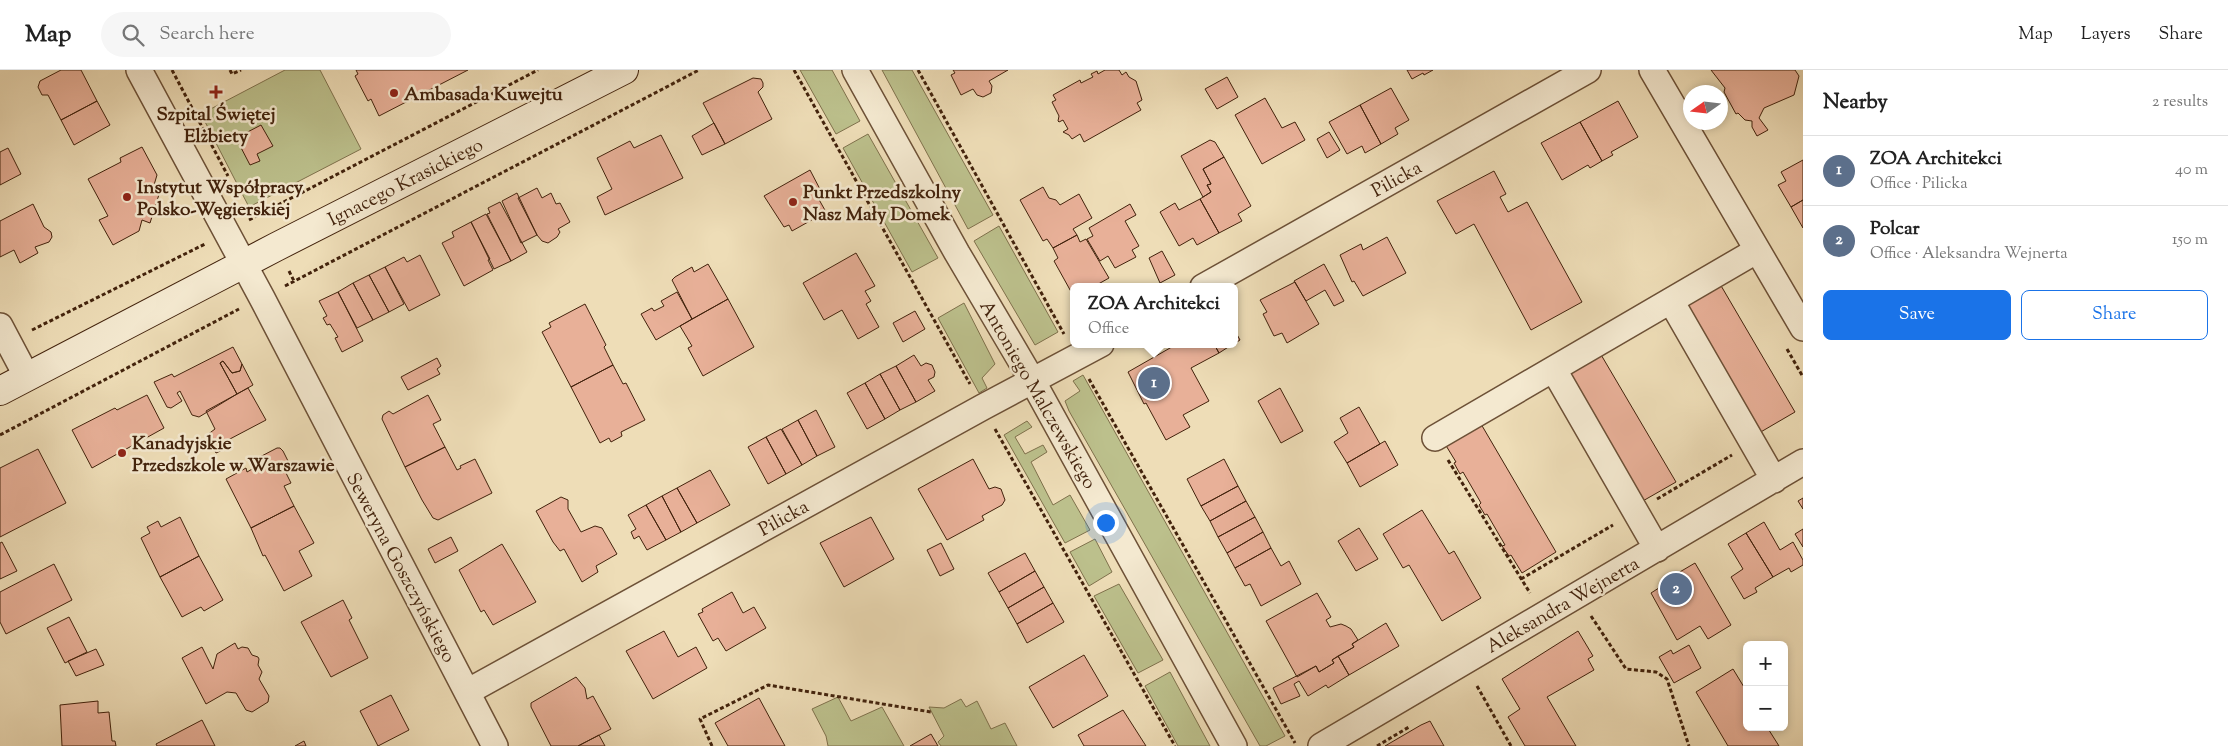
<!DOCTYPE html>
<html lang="en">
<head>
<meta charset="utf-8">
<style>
  body { margin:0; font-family:"Sorts Mill Goudy",serif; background:#f6f6f6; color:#222 }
  .controls { position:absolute; right:15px; bottom:15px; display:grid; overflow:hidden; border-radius:8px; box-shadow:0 2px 8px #0003 }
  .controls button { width:45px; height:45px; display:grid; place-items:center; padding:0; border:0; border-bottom:1px solid #e0e0e0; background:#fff; color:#222; font:25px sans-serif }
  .compass { position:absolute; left:1683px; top:15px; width:45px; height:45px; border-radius:50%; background:#fff; box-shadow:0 2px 8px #0003; rotate:256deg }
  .you { position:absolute; left:1105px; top:452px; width:18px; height:18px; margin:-12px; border:4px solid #fff; border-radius:50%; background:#1a73e8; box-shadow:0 0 0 8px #1a73e833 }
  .badge { display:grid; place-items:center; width:32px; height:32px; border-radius:50%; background:#1a73e8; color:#fff; font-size:16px; font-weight:700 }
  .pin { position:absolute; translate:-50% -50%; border:2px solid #fff; box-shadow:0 1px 5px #0006 }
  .popup { position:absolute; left:1070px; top:213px; width:168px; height:65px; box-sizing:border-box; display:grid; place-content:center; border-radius:8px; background:#fff; filter:drop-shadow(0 1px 4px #0005); font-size:16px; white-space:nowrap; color:#767676 }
  .popup b { font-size:19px; color:#222 }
  .popup::after { content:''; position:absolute; left:50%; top:100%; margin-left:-10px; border:10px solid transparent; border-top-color:#fff }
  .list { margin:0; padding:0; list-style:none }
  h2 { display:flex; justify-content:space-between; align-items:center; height:65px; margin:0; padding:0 20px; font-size:21px }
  h2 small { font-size:16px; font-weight:400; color:#767676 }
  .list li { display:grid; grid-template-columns:32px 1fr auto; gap:15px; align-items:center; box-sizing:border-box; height:70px; padding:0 20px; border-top:1px solid #e0e0e0 }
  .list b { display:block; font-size:19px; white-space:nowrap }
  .list p { margin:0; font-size:16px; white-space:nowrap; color:#767676 }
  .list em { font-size:16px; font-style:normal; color:#767676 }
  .actions { display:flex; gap:10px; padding:15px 20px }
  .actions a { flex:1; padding:11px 0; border:1px solid #1a73e8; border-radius:8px; text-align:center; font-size:18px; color:#1a73e8 }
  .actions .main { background:#1a73e8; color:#fff }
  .icon { flex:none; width:28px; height:28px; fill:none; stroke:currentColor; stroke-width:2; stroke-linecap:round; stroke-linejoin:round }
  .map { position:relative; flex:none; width:1803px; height:676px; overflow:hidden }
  header { display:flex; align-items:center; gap:30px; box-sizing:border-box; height:70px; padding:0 25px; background:#fff; border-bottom:1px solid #e0e0e0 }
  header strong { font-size:24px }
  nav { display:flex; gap:28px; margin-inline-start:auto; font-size:18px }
  .search { width:350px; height:45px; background:#f6f6f6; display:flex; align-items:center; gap:12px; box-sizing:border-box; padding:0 18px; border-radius:28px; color:#767676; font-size:19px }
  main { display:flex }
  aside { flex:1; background:#fff }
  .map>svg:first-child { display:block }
</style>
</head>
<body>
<header>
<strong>Map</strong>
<div class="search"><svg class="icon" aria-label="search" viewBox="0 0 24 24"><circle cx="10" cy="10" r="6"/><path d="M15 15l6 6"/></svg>Search here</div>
<nav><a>Map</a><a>Layers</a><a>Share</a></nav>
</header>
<main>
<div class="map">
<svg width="1803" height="676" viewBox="0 0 1803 676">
  <rect width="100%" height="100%" fill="#eeddb7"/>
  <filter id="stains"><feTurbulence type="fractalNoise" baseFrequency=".004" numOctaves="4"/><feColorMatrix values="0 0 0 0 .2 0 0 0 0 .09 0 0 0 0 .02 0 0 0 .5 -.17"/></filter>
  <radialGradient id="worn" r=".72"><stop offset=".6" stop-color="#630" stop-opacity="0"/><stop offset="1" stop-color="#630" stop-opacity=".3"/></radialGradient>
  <path fill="#bcc08c" stroke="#7f714c" d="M285 0H320L361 79 249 137 201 44Z
    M800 0H832L860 51 836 64Z
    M882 0H912L993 145 968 159Z
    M868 64 938 188 912 202 843 78Z
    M999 156 1058 262 1035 275 974 171Z
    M964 233 995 294 982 308 987 318 979 323 938 248Z
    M1083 305 1285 666 1266 676H1260L1069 341 1065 331 1080 321 1073 311Z
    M1027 351 1032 357 1015 367 1025 384 1043 375 1047 382 1031 392 1053 435 1070 425 1090 460 1065 473 1004 365Z
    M1095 469 1112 502 1089 516 1070 482Z
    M1119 514 1163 590 1138 603 1094 526Z
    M1170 602 1210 676H1178L1145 616Z
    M838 627 851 651 882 637 904 676H828L826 666 812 639Z
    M961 629 966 637 977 631 991 659 1005 653 1017 676H941L938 672 944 666 929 637 944 638Z"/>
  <path fill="#e8b098" stroke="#42220c" d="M61 0H81L97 31 61 50 48 25H42L38 17 40 11Z
    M356 0H468L379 46 371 29 368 31 355 6 358 4Z
    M953 0H1008L989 11 992 16 991 23 983 27 977 25 973 19 961 25 951 5 955 3Z
    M1105 0H1119L1122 5 1126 2 1129 7 1136 11 1142 30 1137 33 1141 40 1084 72 1080 64 1072 69 1069 65 1063 62 1068 59 1063 50 1059 52 1058 51 1059 46 1052 32 1056 30 1053 25 1080 10 1081 13 1093 7 1091 4 1097 1 1098 4Z
    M1407 0H1433L1424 5 1423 3 1412 9Z
    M1711 0H1795L1799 6 1794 25 1764 38 1759 48 1768 60 1757 66 1752 57V51L1745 50 1738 43 1736 44 1724 22 1725 18Z
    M1227 7 1238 27 1217 39 1205 19Z
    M753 8 761 9 763 13V17L758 22 772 49 725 74 703 33Z
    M1391 18 1409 50 1395 58 1398 64 1381 74 1360 35Z
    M1265 28 1282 58 1295 52 1305 70 1262 94 1235 45Z
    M97 31 110 55 74 75 61 50Z
    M1618 31 1638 67 1611 82 1613 85 1602 91 1580 52Z
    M1360 35 1381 74 1365 83 1362 76 1347 84 1329 52Z
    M1580 52 1602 91 1590 98 1588 95 1562 110 1541 73Z
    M714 53 725 74 702 85 692 66Z
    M261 55 273 76 257 84 260 91 250 95 236 68Z
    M1329 62 1340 80 1327 88 1317 69Z
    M661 65 683 108 605 145 597 127 612 119 597 88 630 71 634 78Z
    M1210 70 1215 72 1224 87 1203 99 1211 114 1207 115 1211 122 1203 127 1181 86Z
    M142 77 157 105 154 115 161 118 150 153 142 150 139 161 113 175 99 150 108 146 88 109 121 92 120 88Z
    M8 78 21 104 0 115V82Z
    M1224 87 1251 136 1238 144 1242 151 1219 163 1200 129 1211 122 1207 115 1211 114 1203 99Z
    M1803 90V130L1791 137 1778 115 1786 111 1781 102Z
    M810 100 822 123 817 126 826 142 792 161 789 155 784 157 764 126Z
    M1494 101 1506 124 1500 127 1508 142 1527 132 1582 232 1531 260 1474 154 1456 164 1437 131Z
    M1043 117 1049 128 1056 130 1060 135 1079 124 1092 148 1073 159 1077 165 1053 178 1047 169 1043 171 1020 130Z
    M537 118 542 128 551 123 556 134 560 133 570 152 558 159 560 162 557 167 548 173 542 171 537 165 518 128Z
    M517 123 537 165 521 173 502 131Z
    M1200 129 1219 163 1197 175 1193 168 1179 176 1160 142 1175 133 1179 140Z
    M1803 130V158L1791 137Z
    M500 132 527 182 511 191 487 144 490 143 488 138Z
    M33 134 44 157 51 162 52 167 49 172 35 177 38 183 20 193 14 180 0 187V151Z
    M1130 134 1136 145 1125 151 1139 176 1132 180 1136 187 1115 198 1108 186 1100 191 1087 169 1093 166 1089 158Z
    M486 144 511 191 494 199 471 152Z
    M471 152 490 189 488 190 493 200 464 216 442 173 454 167 452 162Z
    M1077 165 1080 172 1086 169 1109 208 1093 217H1074V227L1054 191 1058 188 1053 178Z
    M1387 167 1406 203 1363 226 1354 211 1352 212 1340 185 1361 174 1363 180Z
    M1162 181 1175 205 1160 213 1149 188Z
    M856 183 875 216 865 221 871 231 866 234 879 257 858 269 842 240 824 250 803 213Z
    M420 185 440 225 409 241 385 197 404 187 407 192Z
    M708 194 728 229 692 249 672 210 675 207 692 197 694 202Z
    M1324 194 1344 231 1334 236 1325 220 1306 231 1294 211Z
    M385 197 404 234 389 242 369 205Z
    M369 205 389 242 373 250 353 213Z
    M1295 212 1319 254 1287 273 1282 263 1274 266 1263 244 1267 242 1260 230Z
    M353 213 373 250 357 258 338 222Z
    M1720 214 1795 342 1759 363 1684 234Z
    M338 222 363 271 342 282 335 268 338 267 330 254 327 255 323 248 327 246 319 231Z
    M677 222 692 249 656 270 641 244 652 238 654 241 664 236 661 231Z
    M728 229 754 277 703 306 688 278 692 276 680 256Z
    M585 234 606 275 604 277 613 295 571 317 542 262 551 257 549 253Z
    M915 241 925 259 903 272 893 253Z
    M1234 259 1240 270 1234 274Z
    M1177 274H1214L1219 283 1191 298 1209 331 1183 345 1190 357 1166 370 1146 333 1144 334 1128 302Z
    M1214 274H1233L1219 283Z
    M233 277 242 294 240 301 232 303 223 291 220 293 237 324 199 347 192 345 180 321 177 323 182 331 171 338 167 337 154 312 172 304 174 307Z
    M1600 283 1676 412 1641 432 1565 304Z
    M914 285 921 296 926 293 932 295 935 302 934 307 928 310 935 321 916 332 896 296Z
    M437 288 441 296 437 299 440 304 408 320 401 307Z
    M223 291 232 303 240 301 242 294 253 315 237 324 220 293Z
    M613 295 623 314 626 313 645 350 621 362 622 366 611 372 609 368 600 373 571 317Z
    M896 296 916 332 900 340 880 304Z
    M880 304 900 340 885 349 865 313Z
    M865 313 885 349 867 359 847 323Z
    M248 318 266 350 228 370 231 376 216 383 207 365 215 359 206 341Z
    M1280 318 1303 361 1281 373 1258 331Z
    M147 325 164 358 92 398 72 360 115 338 117 340Z
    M428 325 441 350 433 354 445 377 405 397 382 349 383 345 389 341 393 344Z
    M1359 337 1380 374 1347 393 1334 372 1348 363 1340 348Z
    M816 340 835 377 817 386 798 350Z
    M798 350 817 386 802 395 782 359Z
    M1481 354 1556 482 1522 503 1511 485 1509 486 1502 476 1505 475 1487 444 1485 445 1479 435 1481 433 1463 402 1460 404 1454 393 1456 392 1445 374Z
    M781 359 802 395 786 404 766 367Z
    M766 367 786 404 768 414 748 377Z
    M1385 371 1398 395 1360 417 1347 393Z
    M445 377 457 400 461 398 460 396 475 389 492 423 438 450 433 448 422 430 405 397Z
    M277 378H280L283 381 289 393 291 399 286 403 291 413 284 416 294 436 251 458 226 409 246 398 247 402 254 398 253 395 256 393 254 390Z
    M38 379 66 433 0 467V398Z
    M973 389 989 419 995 417 1001 419 1005 430 1002 435 982 446 984 450 947 470 918 419Z
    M1224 389 1238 416 1201 436 1187 409Z
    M710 400 730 435 697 453 677 418Z
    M1238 416 1246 431 1210 451 1201 436Z
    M677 418 697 453 681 462 662 426Z
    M662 426 681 462 666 470 646 435Z
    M561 427 568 430V439L581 462 595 456 602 458 617 484 596 496 598 502 582 512 564 479 560 481 553 472 536 441Z
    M1803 428V439L1798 431Z
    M1246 431 1255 447 1218 467 1210 451Z
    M646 435 666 470 647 480 639 466 634 469 631 462 636 459 628 445Z
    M294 436 314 473 299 481 312 506 284 521 265 485 263 486 251 458Z
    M1422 440 1449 484 1454 481 1481 528 1442 551 1409 495 1403 498 1383 464Z
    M180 447 199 486 160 507 141 468 150 463 147 457 158 451 161 457Z
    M871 447 894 489 844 517 820 473Z
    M1255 447 1263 462 1227 483 1218 467Z
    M1764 452 1780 480 1793 472 1803 490V495L1791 502 1789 498 1773 507 1746 463Z
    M1359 458 1378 489 1356 501 1338 471Z
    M1803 459V477L1795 464Z
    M1263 462 1271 478 1235 498 1227 483Z
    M1746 463 1773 507 1755 518 1757 522 1744 529 1731 507 1743 499 1728 474Z
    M451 467 458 481 435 493 428 479Z
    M2 472 17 501 0 509V473Z
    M941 473 954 499 940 506 927 480Z
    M502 474 536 532 493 555 484 540 481 542 459 500Z
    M1271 478 1281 496 1289 491 1301 514 1261 536 1250 514 1245 516 1235 498Z
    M1025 483 1035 501 999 522 988 503Z
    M199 486 223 530 204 541 201 537 182 547 160 507Z
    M1695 493 1731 555 1708 569 1700 556 1677 570 1651 523 1662 516 1664 519 1681 509 1678 503Z
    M54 494 72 530 6 564 0 552V522Z
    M1035 501 1044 517 1008 538 999 522Z
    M1044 517 1053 533 1017 554 1008 538Z
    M732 522 743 543 754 537 766 558 726 581 718 568 713 571 698 544 703 542 702 539Z
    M1317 523 1331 547 1326 550 1330 557 1341 554 1346 556 1351 559 1358 570 1352 574 1354 577 1332 590 1334 593 1319 602 1316 596 1297 607 1266 551Z
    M343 530 352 548 349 550 368 588 331 607 301 552Z
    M1053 533 1064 552 1027 573 1017 554Z
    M69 547 87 582 65 593 47 558Z
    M1386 553 1399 576 1349 605 1338 586 1354 577 1352 574Z
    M664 561 678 587 696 577 707 598 653 629 626 581Z
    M1578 561 1593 586 1588 589 1594 600 1547 627 1576 676H1525L1508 647 1520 639 1502 609Z
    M235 573 238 579 242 577 248 578 252 585 258 587 259 589 258 595 262 602 259 609 269 626 268 632 252 642 246 640 236 623 227 622 206 634 182 588 202 577 213 599 217 584Z
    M1689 575 1701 598 1674 613 1659 587 1671 580 1673 584Z
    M96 579 104 595 76 606 68 591Z
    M1084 585 1108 626 1053 658 1029 617Z
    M1338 586 1349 605 1328 618 1326 615 1308 626 1299 611 1294 614 1300 626 1281 634 1273 618 1316 596 1319 602 1334 593 1332 590Z
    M1733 599 1747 622V657H1767L1779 676H1728L1696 622Z
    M576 607 585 618 587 629 593 626 611 659 578 676H551L531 637V633Z
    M391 625 409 660 378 676 360 641Z
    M759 628 785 676H728L715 653Z
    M98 631V643L109 642 112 671H115L116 676H62L60 635Z
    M1123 640 1146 676H1084L1078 665Z
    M202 650 215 676H157L156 674Z
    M1430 651 1444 676H1385L1421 655Z
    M931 664 938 676H910Z
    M599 665 605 676H578Z
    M304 671 306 676H295Z"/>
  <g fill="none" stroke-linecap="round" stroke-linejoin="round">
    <defs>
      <path id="street" d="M139 0 262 228 495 676
        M855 0 957 183 1032 310 1234 676
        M1652 0 1803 258
        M1203 217 1588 0
        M1671 231 1774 410
        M0 256 27 307
        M1554 300 1657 479
        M1435 368 1756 181
        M467 622 983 337 1101 274
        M1321 676 1803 392"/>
      <path id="secondary" d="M0 321 276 177 624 0"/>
    </defs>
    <use href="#street" stroke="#6d5137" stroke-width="28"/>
    <use href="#secondary" stroke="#42220c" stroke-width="30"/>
    <path stroke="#42220c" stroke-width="3" stroke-dasharray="4 2.5" stroke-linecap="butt" d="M172 0 228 106
      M230 0 232 4 241 0
      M794 0 970 314
      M918 0 1064 264
      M249 150 538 0
      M289 201 294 211
      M285 216 699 0
      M32 260 205 174
      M1787 279 1803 307
      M1089 309 1295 673
      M995 359 1175 676
      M0 365 239 239
      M1448 390 1530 523
      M1657 429 1732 385
      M1521 509 1613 455
      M1591 546 1626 599 1656 602 1667 609 1689 676
      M1477 616 1511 676
      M712 676 700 649 768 615 931 642
      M1377 676 1409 657"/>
    <use href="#street" stroke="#f4e9d0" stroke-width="25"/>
    <use href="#secondary" stroke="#f4e9d0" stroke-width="28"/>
  </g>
  <g fill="#8f2418" stroke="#f4e9d0" stroke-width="2">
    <path d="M213.5 14.5h5v5h5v5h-5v5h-5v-5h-5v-5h5z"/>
    <circle cx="394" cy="23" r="5"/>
    <circle cx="127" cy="127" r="5"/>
    <circle cx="793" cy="132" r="5"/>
    <circle cx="122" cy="383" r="5"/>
  </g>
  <g text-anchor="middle" stroke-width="5" stroke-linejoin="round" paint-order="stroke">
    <g font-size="19" font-weight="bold" fill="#42220c" stroke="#f4e9d0" text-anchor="start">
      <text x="404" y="30">Ambasada Kuwejtu</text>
      <text x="216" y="50" text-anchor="middle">Szpital Świętej<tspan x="216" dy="22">Elżbiety</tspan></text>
      <text x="137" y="123">Instytut Współpracy<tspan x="137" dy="22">Polsko-Węgierskiej</tspan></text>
      <text x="803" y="128">Punkt Przedszkolny<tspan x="803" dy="22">Nasz Mały Domek</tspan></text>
      <text x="132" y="379">Kanadyjskie<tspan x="132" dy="22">Przedszkole w Warszawie</tspan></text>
    </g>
    <g font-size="19" fill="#42220c" stroke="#f4e9d0">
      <text transform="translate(1396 108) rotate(-29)" y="7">Pilicka</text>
      <text transform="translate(405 111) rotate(-27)" y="7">Ignacego Krasickiego</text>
      <text transform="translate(1039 324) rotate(60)" y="7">Antoniego Malczewskiego</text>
      <text transform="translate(783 447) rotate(-29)" y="7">Pilicka</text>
      <text transform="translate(402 497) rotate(62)" y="7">Seweryna Goszczyńskiego</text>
      <text transform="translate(1562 534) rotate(-30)" y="7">Aleksandra Wejnerta</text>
    </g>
  </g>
  <rect width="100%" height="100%" filter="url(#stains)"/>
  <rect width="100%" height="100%" fill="url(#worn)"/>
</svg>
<div class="controls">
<button>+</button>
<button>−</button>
</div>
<svg class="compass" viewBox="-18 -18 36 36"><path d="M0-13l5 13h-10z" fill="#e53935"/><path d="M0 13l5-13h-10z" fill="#767676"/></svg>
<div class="you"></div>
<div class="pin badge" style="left:1154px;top:313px;background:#5c6f8a">1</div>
<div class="popup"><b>ZOA Architekci</b>Office</div>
<div class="pin badge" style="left:1676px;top:519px;background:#5c6f8a">2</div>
</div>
<aside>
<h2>Nearby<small>2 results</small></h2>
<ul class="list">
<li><span class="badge" style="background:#5c6f8a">1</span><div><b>ZOA Architekci</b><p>Office · Pilicka</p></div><em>40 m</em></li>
<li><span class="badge" style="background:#5c6f8a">2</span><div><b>Polcar</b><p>Office · Aleksandra Wejnerta</p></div><em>150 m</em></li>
</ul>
<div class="actions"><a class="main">Save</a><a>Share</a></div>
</aside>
</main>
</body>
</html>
